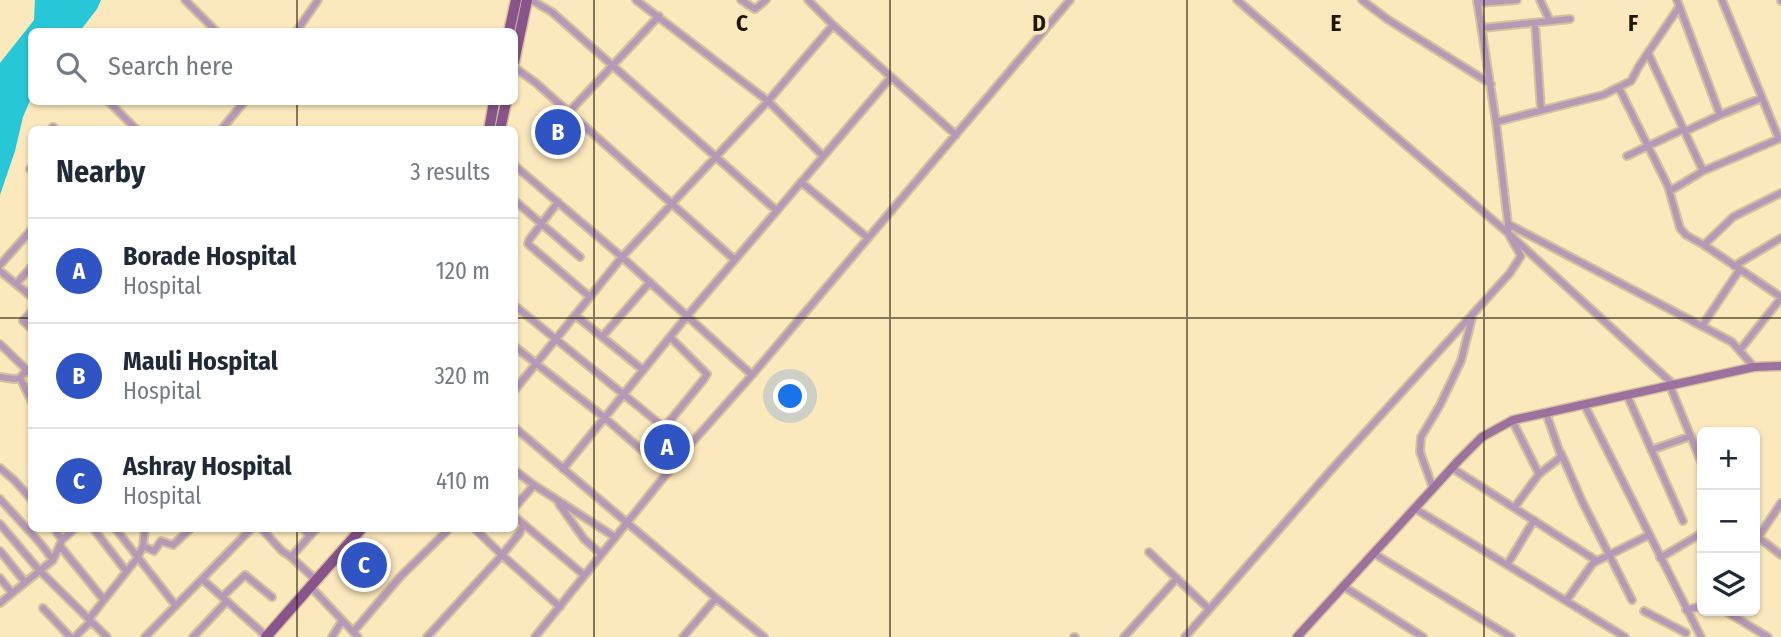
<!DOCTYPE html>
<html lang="en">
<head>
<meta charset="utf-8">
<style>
  body { margin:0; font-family:"Fira Sans Condensed",sans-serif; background:#f2f2f3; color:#1f2937 }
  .controls { position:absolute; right:21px; bottom:21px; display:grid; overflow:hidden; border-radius:10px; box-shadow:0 2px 5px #0004 }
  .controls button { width:63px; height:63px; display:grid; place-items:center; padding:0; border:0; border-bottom:2px solid #e0e1e3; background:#fff; color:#1f2937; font:35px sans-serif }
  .you { position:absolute; left:791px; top:397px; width:24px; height:24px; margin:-18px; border:5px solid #fff; border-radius:50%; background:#1a73e8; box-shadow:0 0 0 10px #1a73e833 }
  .badge { display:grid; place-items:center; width:46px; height:46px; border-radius:50%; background:#3054c4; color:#fff; font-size:23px; font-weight:700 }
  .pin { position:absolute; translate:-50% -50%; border:4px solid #fff; box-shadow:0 2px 7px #0006 }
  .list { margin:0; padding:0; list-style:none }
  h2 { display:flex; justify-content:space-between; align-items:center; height:91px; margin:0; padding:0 28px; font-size:30px }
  h2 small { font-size:23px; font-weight:400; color:#747a83 }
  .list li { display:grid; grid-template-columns:46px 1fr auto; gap:21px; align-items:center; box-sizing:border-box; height:105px; padding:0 28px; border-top:2px solid #e0e1e3 }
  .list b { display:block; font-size:26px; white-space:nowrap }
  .list p { margin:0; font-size:23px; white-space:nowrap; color:#747a83 }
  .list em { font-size:23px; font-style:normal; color:#747a83 }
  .icon { flex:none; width:38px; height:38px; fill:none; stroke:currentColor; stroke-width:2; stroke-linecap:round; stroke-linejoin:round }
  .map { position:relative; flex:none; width:1781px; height:637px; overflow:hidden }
  .search { position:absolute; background:#fff; box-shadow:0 2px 5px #0004; left:28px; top:28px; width:490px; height:77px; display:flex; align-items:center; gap:18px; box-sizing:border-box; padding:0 24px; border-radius:10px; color:#747a83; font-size:26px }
  .panel { position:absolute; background:#fff; box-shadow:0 2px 5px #0004; left:28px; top:126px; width:490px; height:406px; border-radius:10px }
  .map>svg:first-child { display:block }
</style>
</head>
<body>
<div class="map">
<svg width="1781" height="637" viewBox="0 0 1781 637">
  <rect width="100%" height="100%" fill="#fce8bd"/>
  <path fill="#28c7d7" d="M35 0H101L97 9 80 31 32 32 31 98 23 117 15 151 0 195V63L34 20Z"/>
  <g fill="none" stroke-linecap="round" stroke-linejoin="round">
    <defs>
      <path id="street" d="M185 0 217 32
        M531 0 552 12 777 211
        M636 0 768 101 823 156
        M741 0 755 9 766 0
        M808 0 833 25
        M1237 0 1508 233 1674 385
        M1362 0 1387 19 1491 84
        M1540 0 1550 21
        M1677 0 1720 115 1686 131
        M1722 0 1779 139
        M1781 0V1
        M1477 3 1517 0
        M1535 23 1541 110
        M1482 28 1570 19
        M296 32 318 0
        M1648 53 1703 171 1781 138
        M514 67 536 83 735 260
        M1619 88 1668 186 1680 228 1686 235 1704 245
        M109 102 137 130
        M569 112 659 16
        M1720 115 1762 98
        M1496 122 1603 95 1631 81 1639 66 1679 7
        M53 127 56 130
        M221 130 244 102
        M1627 156 1684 129
        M514 165 622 257 752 375
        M30 169 32 170
        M801 182 868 238
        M1670 191 1703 171
        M1781 193 1733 217 1704 245 1781 297
        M514 200 580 257
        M558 202 529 240 528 244 590 297
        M1508 224 1732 342 1754 367
        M0 265 32 229
        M1734 266 1781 238
        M0 271 32 297
        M16 284 32 266
        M514 305 688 447
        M32 311 23 321 32 329
        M575 315 643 370
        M1702 326 1740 269
        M602 337 650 282
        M0 344 32 375
        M514 346 605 418 668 473
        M1740 350 1781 298
        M26 370 20 378 32 402
        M0 377 14 379 20 378
        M1670 386 1702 464
        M514 391 622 257 768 101 833 25 956 135
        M1627 395 1683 521
        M1584 404 1701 637
        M1512 420 1539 474
        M514 427 716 598 683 637
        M664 428 704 379 707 374 670 337
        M1651 450 1691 436
        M1561 453 1582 501 1632 600
        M0 468 14 480 32 500
        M1452 468 1597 561
        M563 469 687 316 891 77
        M514 470 534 485 615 537
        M1433 488 1420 452 1421 437 1440 405 1461 361 1472 318
        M0 499 41 544 53 560
        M559 504 584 539 601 554
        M514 508 534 485
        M1414 508 1625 637
        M1514 508 1539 474 1557 460 1561 456 1546 413
        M514 516 584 575
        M0 524 39 570 107 637
        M524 524 519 534 502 555 560 607
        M54 528 62 540
        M93 528 126 571
        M115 528 176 606
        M261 528 282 551 291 557
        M303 528 310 536
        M1758 537 1781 555
        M1755 542 1781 503
        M60 546 104 600
        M143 546 154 551 161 541 173 545 191 528
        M0 551 25 582
        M1149 552 1209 609
        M1373 553 1511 637
        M1660 558 1702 533
        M1507 565 1534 520
        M0 578 12 593
        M202 579 266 636
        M317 581 291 557 317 528
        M1343 586 1423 637
        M311 587 358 637
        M222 597 245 575 272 597
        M716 598 764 637
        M1566 601 1593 563 1649 535
        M0 603 53 560 62 540 75 528
        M43 608 70 637
        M1686 610 1702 606
        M1644 611 1686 633
        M1725 611 1768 637
        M89 619 138 557 143 546 145 528
        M353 632 401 576 450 528
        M75 637 91 621
        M145 637 252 528
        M193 637 227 601
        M332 637 342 621
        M427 637 502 555 474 528
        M535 637 688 447 752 375 1070 0
        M1074 637H1075
        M1124 637 1177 578
        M1185 637 1332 469 1510 273 1521 256 1508 233V224L1496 122 1477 0"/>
      <path id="secondary" d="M1297 637 1459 460 1482 437 1513 420 1754 367 1781 366"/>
      <path id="primary" d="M509 32 516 0
        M514 62 527 0
        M489 130 494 102
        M500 130 506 102
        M266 637 362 528"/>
    </defs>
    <use href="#street" stroke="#d4c29c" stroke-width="10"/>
    <use href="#secondary" stroke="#d4c29c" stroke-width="11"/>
    <use href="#primary" stroke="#d4c29c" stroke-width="13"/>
    <use href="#street" stroke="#b799b7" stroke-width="6"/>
    <use href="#secondary" stroke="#9d719e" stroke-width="8"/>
    <use href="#primary" stroke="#89548b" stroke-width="10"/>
  </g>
  <path fill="none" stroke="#201703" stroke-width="2" stroke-opacity="0.55" d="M297 0V32M594 0V637M890 0V637M1187 0V637M1484 0V637M297 102V130M0 318H32M514 318H1781M297 528V637"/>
  <g font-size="23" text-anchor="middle" font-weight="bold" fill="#201703" stroke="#fce8bd" stroke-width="7" stroke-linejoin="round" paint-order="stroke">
    <text x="742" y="31">C</text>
    <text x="1039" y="31">D</text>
    <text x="1336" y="31">E</text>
    <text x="1633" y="31">F</text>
  </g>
</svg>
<div class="controls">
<button>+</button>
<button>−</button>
<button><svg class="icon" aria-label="layers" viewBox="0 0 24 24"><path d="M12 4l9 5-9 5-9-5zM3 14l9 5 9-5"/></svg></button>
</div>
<div class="you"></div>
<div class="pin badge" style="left:667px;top:447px">A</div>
<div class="pin badge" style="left:558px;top:132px">B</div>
<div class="pin badge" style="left:364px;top:565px">C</div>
<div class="search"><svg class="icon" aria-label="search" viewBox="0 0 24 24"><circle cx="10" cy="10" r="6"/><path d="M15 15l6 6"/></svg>Search here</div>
<section class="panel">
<h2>Nearby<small>3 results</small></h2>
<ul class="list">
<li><span class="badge">A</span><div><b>Borade Hospital</b><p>Hospital</p></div><em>120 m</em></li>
<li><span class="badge">B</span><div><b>Mauli Hospital</b><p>Hospital</p></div><em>320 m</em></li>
<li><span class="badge">C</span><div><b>Ashray Hospital</b><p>Hospital</p></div><em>410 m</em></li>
</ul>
</section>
</div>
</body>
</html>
